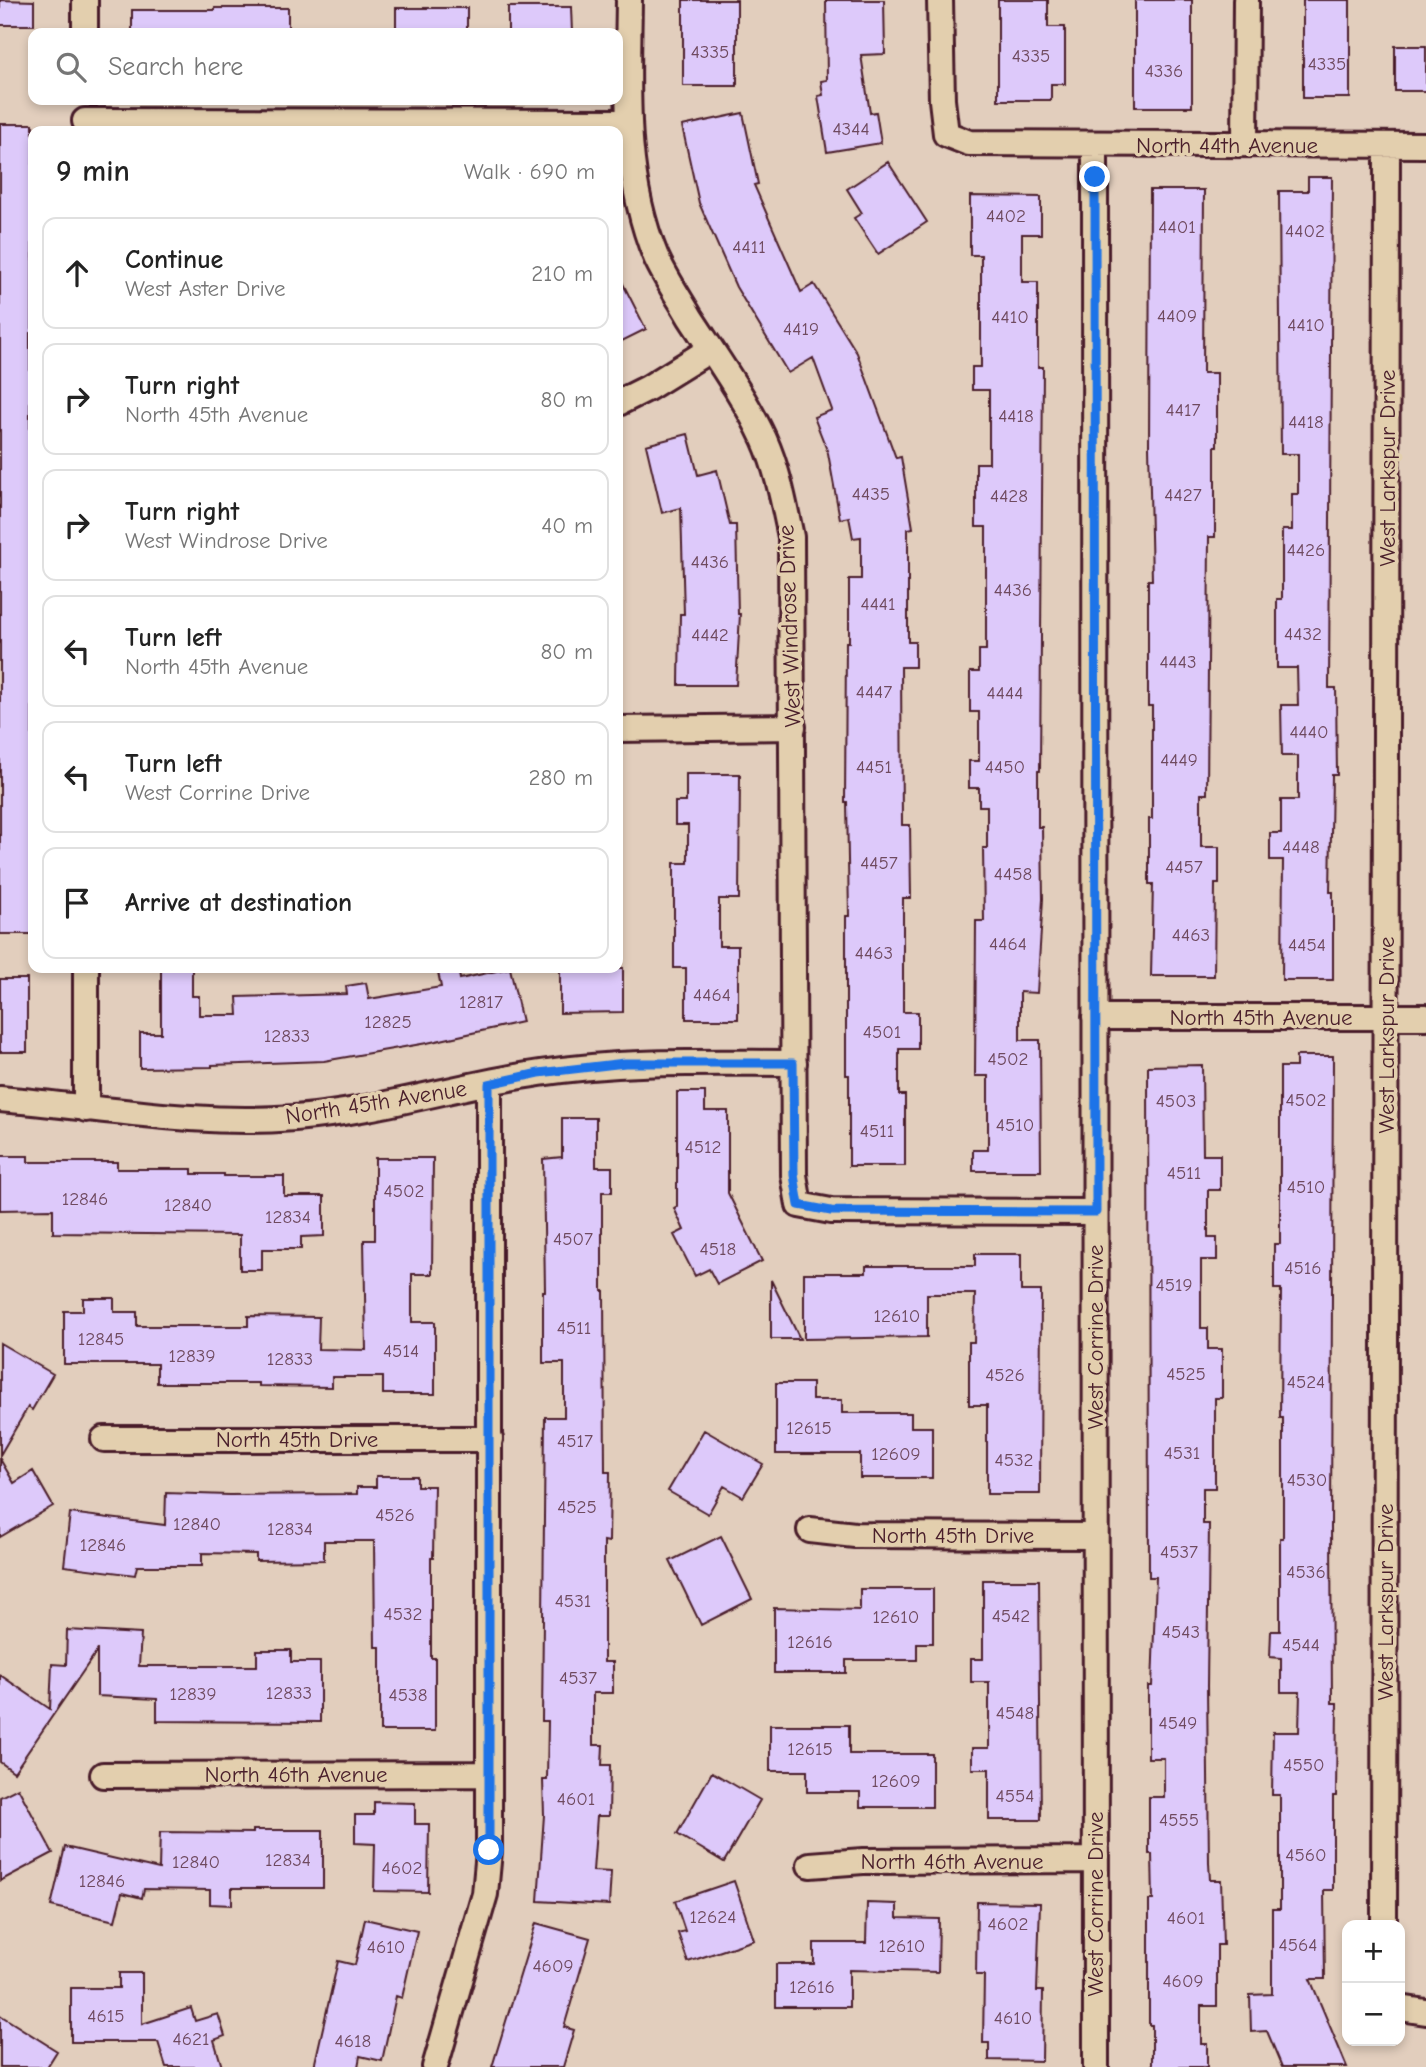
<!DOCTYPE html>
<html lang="en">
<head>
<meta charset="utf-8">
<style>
  body { margin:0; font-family:"Comic Neue",sans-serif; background:#f2f2f2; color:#222 }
  .controls { position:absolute; right:21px; bottom:21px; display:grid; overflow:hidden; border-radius:14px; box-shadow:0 4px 10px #0003 }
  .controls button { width:63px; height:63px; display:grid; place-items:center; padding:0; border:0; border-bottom:2px solid #e0e0e0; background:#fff; color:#222; font:35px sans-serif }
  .stop { position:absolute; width:21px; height:21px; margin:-16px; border:5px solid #1a73e8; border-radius:50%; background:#fff }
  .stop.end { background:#1a73e8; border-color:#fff; box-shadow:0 2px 7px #0008 }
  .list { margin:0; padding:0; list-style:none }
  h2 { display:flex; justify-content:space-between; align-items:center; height:91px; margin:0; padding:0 28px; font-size:30px }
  h2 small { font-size:23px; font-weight:400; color:#767676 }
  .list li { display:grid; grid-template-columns:46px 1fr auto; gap:21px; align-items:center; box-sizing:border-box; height:112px; margin:0 14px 14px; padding:0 14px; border:2px solid #e0e0e0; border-radius:14px }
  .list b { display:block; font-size:26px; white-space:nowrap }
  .list p { margin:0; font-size:23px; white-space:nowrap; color:#767676 }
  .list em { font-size:23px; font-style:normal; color:#767676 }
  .icon { flex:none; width:38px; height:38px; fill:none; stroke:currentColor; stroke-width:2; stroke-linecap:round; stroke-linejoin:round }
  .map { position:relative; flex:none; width:1426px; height:2067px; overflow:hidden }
  .search { position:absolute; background:#fff; box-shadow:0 4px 10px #0003; left:28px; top:28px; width:595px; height:77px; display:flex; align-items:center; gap:18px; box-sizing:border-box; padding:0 24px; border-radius:14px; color:#767676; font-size:26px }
  .panel { position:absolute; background:#fff; box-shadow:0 4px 10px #0003; left:28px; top:126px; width:595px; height:847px; border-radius:14px }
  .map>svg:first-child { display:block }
</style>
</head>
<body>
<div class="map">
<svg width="1426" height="2067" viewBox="0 0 1426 2067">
  <rect width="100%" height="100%" fill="#e2cebd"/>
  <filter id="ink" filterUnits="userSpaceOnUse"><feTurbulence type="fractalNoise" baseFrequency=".0143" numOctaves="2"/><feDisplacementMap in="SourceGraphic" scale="14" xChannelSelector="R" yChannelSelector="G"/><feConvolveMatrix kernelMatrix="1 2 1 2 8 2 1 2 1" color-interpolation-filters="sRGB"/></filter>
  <g filter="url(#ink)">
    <path fill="#ddc9fa" stroke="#4a1f2b" stroke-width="2" d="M0 0 34 1V25H0Z
      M683 0H737V86H683Z
      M826 0H884L885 54 861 55 870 113 876 112 881 143 827 152 818 96 823 95 821 81 827 80Z
      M998 0H1048V27H1065V84H1051V100H998Z
      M1135 0H1192V107H1135Z
      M1303 0H1350V98H1303Z
      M508 7H571L572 33H508Z
      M215 8H288V33H132V10H215Z
      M396 8H467V33H396Z
      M1395 46H1426V91H1395Z
      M743 113 758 184 754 185 801 292 814 284 857 353 896 458 901 457 913 528 908 529V642H915V667H901L902 825H910L911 898H903V1012H918V1049H899V1095H905V1166H849V1075H846V916H849L847 802H845L846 642H849V579H861V537L853 538 849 517 840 519 828 453 814 417 832 410 813 358 788 373 736 287 699 203 682 126Z
      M0 124H33L32 333H30V446H33L32 934H0Z
      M888 162 927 222 878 254 854 218 862 213 847 189Z
      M1308 177H1332L1329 688H1336L1337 775H1332L1330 892H1333V980H1282L1283 860H1270V833H1281V800H1298V756H1282L1281 705H1298L1297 668H1277V599H1282V530H1292V494H1298V454H1281L1279 191H1308Z
      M1150 190H1204L1203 373H1217V446H1215V537H1209L1207 794H1201V847H1219V884H1215L1214 976H1151L1153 884H1149V819H1152V706H1148V580H1152L1149 446Z
      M970 196 1041 197V234H1022V282H1038V367H1043L1040 771H1038V827H1042L1043 899 1037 993 1020 992V1040H1040L1041 1171H973V1150H988V1076H975L976 921H984L983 848H987V806H979V788H969V761H979V712H970V672H979V650H986V527H976V463H989V390H972V367H981V255H970Z
      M618 274 646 329 618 343Z
      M688 434 698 475 717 470 730 525H736L738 614H740L736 685H679L680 614H684L681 508 662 513 646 445Z
      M686 774H740L739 899H719V946H738V1019H686V968H674V863H688V825H675V802H686Z
      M161 968H192V996H199V1015H238L237 997 347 994 346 986 366 983 369 999 441 987 438 972 458 968 460 979 510 968 522 1022 427 1043 324 1061 212 1065V1067L140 1068V1033H161Z
      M560 968H623V1012L560 1013Z
      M0 979H27V1052H0Z
      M1296 1056H1333L1331 1527 1332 1703H1337L1336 1796H1333V1890H1324L1325 1979H1310L1347 2067H1282L1267 2031 1251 2032 1250 1995 1272 1994V1909H1280V1795H1272L1273 1732H1299L1300 1692H1281V1658L1270 1657 1271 1631H1280V1538H1283V1418H1280L1281 1289H1274V1244H1280V1067H1296Z
      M1202 1065 1203 1155H1220V1190H1208V1238H1217V1260H1201V1328H1208V1349H1222V1398H1215V1488H1203V1524H1209L1207 1686 1209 1863 1210 1880H1221L1223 1945H1217V2006H1201V2044H1207V2067H1152V2025H1149V1900H1153L1152 1854H1149V1797H1164V1758H1148V1686H1152L1156 1577H1149L1148 1066Z
      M677 1092H705V1111H728V1193L762 1261 717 1284 709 1269 695 1276 674 1235 684 1230 674 1208 677 1206Z
      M562 1118H596V1167H612V1192H602V1291H604L605 1472H610L609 1542 604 1541V1662H613V1693H593V1745H603L602 1765H610L609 1816H597L593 1871 611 1872 609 1905 538 1901 544 1815 543 1780H547L548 1721H542L545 1417H564V1363H543V1291H545L543 1159 562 1157Z
      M0 1156H28V1162H117V1169H192V1174H224V1176H284V1196H324V1236L301 1237V1249H262V1270H240V1235L53 1233V1209L0 1210Z
      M375 1158H433L432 1274H412V1322H435V1394H383V1377H332V1387L259 1386V1383H157V1364H64V1311H83V1298H114V1312H137V1326H248V1316L319 1317 318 1349 366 1350 364 1240H375Z
      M975 1254H1021V1291H1041L1040 1494H987V1405H969V1342H974L975 1294H927V1337L804 1339V1273H866V1266H975Z
      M771 1280 800 1339H771Z
      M0 1343 53 1374 32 1410 28 1407 0 1455Z
      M776 1383H812V1400H842V1413H911V1427H932V1478H860V1454H776Z
      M704 1430 763 1464 743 1497 724 1486 708 1514 668 1491Z
      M0 1459 14 1483 33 1471 53 1506 0 1537Z
      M376 1476H417V1486H434L433 1558H431V1658H435V1731H380V1647H375L374 1541H324V1560L256 1561V1554L202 1553V1566H137L135 1575 64 1566 70 1513 165 1525 166 1493 229 1495 357 1494V1487H376Z
      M721 1536 752 1599 701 1625 670 1561Z
      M983 1580H1039L1041 1820H989V1769H972V1748H989V1682H971V1659H983Z
      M860 1589H933V1643H917V1660H846V1673H774V1608L860 1610Z
      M67 1630 141 1634 139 1666H257V1650H291V1662H320V1722L157 1721V1699L97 1696V1651L14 1772 0 1762V1675L50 1709 52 1664 66 1665Z
      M770 1725H849V1754H932V1807H860V1792H807V1771H770Z
      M712 1772 760 1800 724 1862 677 1834Z
      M18 1788 53 1853 0 1881V1797Z
      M374 1802 415 1803V1824H429L428 1892 374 1891 375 1844 355 1843V1815H374Z
      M253 1830H323V1888H232V1905L210 1904V1890L144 1889 142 1898 122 1893 115 1921 51 1906 65 1847 159 1869 160 1832 253 1833Z
      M734 1881 754 1940 688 1962 678 1933 685 1931 675 1901Z
      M977 1902 1040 1903 1037 1991H1043L1042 2061 989 2060V2043H983L984 1975H976Z
      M867 1903 897 1904V1918L939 1919 938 1972 849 1970V2007H776V1964H814V1943H866Z
      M365 1919 417 1931 402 1998 396 1996 382 2061 360 2056 358 2067H314L338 1961 355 1965Z
      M536 1923 590 1938 564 2027 574 2030 563 2067H492Z
      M119 1973H142V2024L191 2008 195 2021 218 2014 225 2036 214 2040 222 2067H166L158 2042H71V1988H119Z
      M0 2015 57 2051 47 2067H0Z"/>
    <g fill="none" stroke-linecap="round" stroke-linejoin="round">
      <defs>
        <path id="street" d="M629 0C628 87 622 175 656 257 665 277 679 298 690 317 716 357 744 396 764 439 778 470 784 504 791 537L794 1175 799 1205 831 1211 1095 1212
          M940 0 942 100 946 134 969 143 1426 145
          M85 33V0
          M85 121 628 122
          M1245 144 1246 0
          M1095 145 1096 2067
          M618 403 648 388 711 349
          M618 729 793 727
          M86 968V1109
          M1095 1017H1426
          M0 1099C99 1107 196 1126 295 1118 379 1111 458 1085 540 1073 624 1060 709 1063 794 1063
          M104 1439H490
          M810 1530 855 1535 1095 1536
          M103 1775 489 1774
          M810 1865 863 1861 1095 1860
          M1384 1925 1387 145
          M1400 2008 1426 2012
          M435 2067 485 1894 489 1851V1084"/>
      </defs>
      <use href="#street" stroke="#4a1f2b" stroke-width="30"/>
      <use href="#street" stroke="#e3cfae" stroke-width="24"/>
    </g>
  </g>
  <g fill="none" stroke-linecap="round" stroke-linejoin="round" filter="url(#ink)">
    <path stroke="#1a73e8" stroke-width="9" d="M489 1850V1084L539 1073 625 1063H793L794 1175 799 1205 831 1211 1096 1212 1095 177"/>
  </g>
  <g text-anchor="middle" stroke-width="7" stroke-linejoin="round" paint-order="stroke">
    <g font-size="19" fill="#6f4a5f">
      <text x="710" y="58">4335</text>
      <text x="1031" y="62">4335</text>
      <text x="1327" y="70">4335</text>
      <text x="1164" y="77">4336</text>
      <text x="851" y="135">4344</text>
      <text x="1006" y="222">4402</text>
      <text x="1177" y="233">4401</text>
      <text x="1305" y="237">4402</text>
      <text x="749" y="253">4411</text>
      <text x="1177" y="322">4409</text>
      <text x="1010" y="323">4410</text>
      <text x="1306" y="331">4410</text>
      <text x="801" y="335">4419</text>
      <text x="1183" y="416">4417</text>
      <text x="1016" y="422">4418</text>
      <text x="1306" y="428">4418</text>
      <text x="871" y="500">4435</text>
      <text x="1183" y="501">4427</text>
      <text x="1009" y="502">4428</text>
      <text x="1306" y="556">4426</text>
      <text x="710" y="568">4436</text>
      <text x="1013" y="596">4436</text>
      <text x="878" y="610">4441</text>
      <text x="1303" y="640">4432</text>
      <text x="710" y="641">4442</text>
      <text x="1178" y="668">4443</text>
      <text x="874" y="698">4447</text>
      <text x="1005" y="699">4444</text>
      <text x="1309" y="738">4440</text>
      <text x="1179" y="766">4449</text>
      <text x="874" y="773">4451</text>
      <text x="1005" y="773">4450</text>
      <text x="1301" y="853">4448</text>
      <text x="879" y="869">4457</text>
      <text x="1184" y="873">4457</text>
      <text x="1013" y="880">4458</text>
      <text x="1191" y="941">4463</text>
      <text x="1008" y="950">4464</text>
      <text x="1307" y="951">4454</text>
      <text x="874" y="959">4463</text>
      <text x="712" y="1001">4464</text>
      <text x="481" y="1008">12817</text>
      <text x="388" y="1028">12825</text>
      <text x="882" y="1038">4501</text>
      <text x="287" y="1042">12833</text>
      <text x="1008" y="1065">4502</text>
      <text x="1306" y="1106">4502</text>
      <text x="1176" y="1107">4503</text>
      <text x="1015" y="1131">4510</text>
      <text x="877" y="1137">4511</text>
      <text x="703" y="1153">4512</text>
      <text x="1184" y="1179">4511</text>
      <text x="1306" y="1193">4510</text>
      <text x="404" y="1197">4502</text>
      <text x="85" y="1205">12846</text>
      <text x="188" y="1211">12840</text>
      <text x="288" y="1223">12834</text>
      <text x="573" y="1245">4507</text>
      <text x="718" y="1255">4518</text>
      <text x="1303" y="1274">4516</text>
      <text x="1174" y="1291">4519</text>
      <text x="897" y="1322">12610</text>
      <text x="574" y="1334">4511</text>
      <text x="101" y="1345">12845</text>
      <text x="401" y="1357">4514</text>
      <text x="192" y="1362">12839</text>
      <text x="290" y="1365">12833</text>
      <text x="1186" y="1380">4525</text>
      <text x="1005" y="1381">4526</text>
      <text x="1306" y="1388">4524</text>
      <text x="809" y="1434">12615</text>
      <text x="575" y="1447">4517</text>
      <text x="1182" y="1459">4531</text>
      <text x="896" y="1460">12609</text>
      <text x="1014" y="1466">4532</text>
      <text x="1307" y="1486">4530</text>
      <text x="577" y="1513">4525</text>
      <text x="395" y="1521">4526</text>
      <text x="197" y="1530">12840</text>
      <text x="290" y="1535">12834</text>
      <text x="103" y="1551">12846</text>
      <text x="1179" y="1558">4537</text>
      <text x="1306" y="1578">4536</text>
      <text x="573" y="1607">4531</text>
      <text x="403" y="1620">4532</text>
      <text x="1011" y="1622">4542</text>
      <text x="896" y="1623">12610</text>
      <text x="1181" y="1638">4543</text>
      <text x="810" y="1648">12616</text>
      <text x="1301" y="1651">4544</text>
      <text x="578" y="1684">4537</text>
      <text x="289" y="1699">12833</text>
      <text x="193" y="1700">12839</text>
      <text x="408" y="1701">4538</text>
      <text x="1015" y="1719">4548</text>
      <text x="1178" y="1729">4549</text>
      <text x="810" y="1755">12615</text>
      <text x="1304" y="1771">4550</text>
      <text x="896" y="1787">12609</text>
      <text x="1015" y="1802">4554</text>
      <text x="576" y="1805">4601</text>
      <text x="1179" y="1826">4555</text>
      <text x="1306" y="1861">4560</text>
      <text x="288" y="1866">12834</text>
      <text x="196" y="1868">12840</text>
      <text x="402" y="1874">4602</text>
      <text x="102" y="1887">12846</text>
      <text x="713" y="1923">12624</text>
      <text x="1186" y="1924">4601</text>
      <text x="1008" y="1930">4602</text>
      <text x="1298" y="1951">4564</text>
      <text x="902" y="1952">12610</text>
      <text x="386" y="1953">4610</text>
      <text x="553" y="1972">4609</text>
      <text x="1183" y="1987">4609</text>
      <text x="812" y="1993">12616</text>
      <text x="106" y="2022">4615</text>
      <text x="1013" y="2024">4610</text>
      <text x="191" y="2045">4621</text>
      <text x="353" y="2047">4618</text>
    </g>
    <g font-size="23" fill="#4a1f2b" stroke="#e3cfae">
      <text x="1227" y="153">North 44th Avenue</text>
      <text transform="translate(1387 468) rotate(-90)" y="8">West Larkspur Drive</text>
      <text transform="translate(789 626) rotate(-92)" y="8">West Windrose Drive</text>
      <text x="1261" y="1025">North 45th Avenue</text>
      <text transform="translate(1386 1035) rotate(-90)" y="8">West Larkspur Drive</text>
      <text transform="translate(376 1102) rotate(-9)" y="8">North 45th Avenue</text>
      <text transform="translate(1095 1337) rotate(-90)" y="8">West Corrine Drive</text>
      <text x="297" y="1447">North 45th Drive</text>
      <text x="953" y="1543">North 45th Drive</text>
      <text transform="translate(1385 1602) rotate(-90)" y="8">West Larkspur Drive</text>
      <text x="296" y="1782">North 46th Avenue</text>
      <text x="952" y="1869">North 46th Avenue</text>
      <text transform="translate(1095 1904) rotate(-90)" y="8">West Corrine Drive</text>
    </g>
  </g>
</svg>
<div class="controls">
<button>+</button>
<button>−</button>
</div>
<div class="stop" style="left:489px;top:1850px"></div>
<div class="stop end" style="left:1095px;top:177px"></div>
<div class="search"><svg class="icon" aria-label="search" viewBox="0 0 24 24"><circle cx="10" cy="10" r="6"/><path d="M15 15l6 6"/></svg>Search here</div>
<section class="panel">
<h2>9 min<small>Walk · 690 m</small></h2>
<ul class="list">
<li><svg class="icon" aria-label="ahead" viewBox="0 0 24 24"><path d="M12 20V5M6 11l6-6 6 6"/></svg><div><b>Continue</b><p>West Aster Drive</p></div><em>210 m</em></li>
<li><svg class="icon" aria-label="right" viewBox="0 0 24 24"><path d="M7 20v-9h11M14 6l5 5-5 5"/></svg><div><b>Turn right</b><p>North 45th Avenue</p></div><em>80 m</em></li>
<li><svg class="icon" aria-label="right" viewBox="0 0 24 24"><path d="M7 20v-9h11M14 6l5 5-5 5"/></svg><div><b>Turn right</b><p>West Windrose Drive</p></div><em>40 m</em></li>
<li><svg class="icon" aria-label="left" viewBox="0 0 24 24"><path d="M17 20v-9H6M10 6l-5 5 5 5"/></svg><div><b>Turn left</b><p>North 45th Avenue</p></div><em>80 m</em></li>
<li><svg class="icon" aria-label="left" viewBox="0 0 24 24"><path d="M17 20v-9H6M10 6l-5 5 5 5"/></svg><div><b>Turn left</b><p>West Corrine Drive</p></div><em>280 m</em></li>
<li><svg class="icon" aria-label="arrive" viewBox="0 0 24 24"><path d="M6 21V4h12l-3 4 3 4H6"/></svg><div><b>Arrive at destination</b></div></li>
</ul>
</section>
</div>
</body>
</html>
